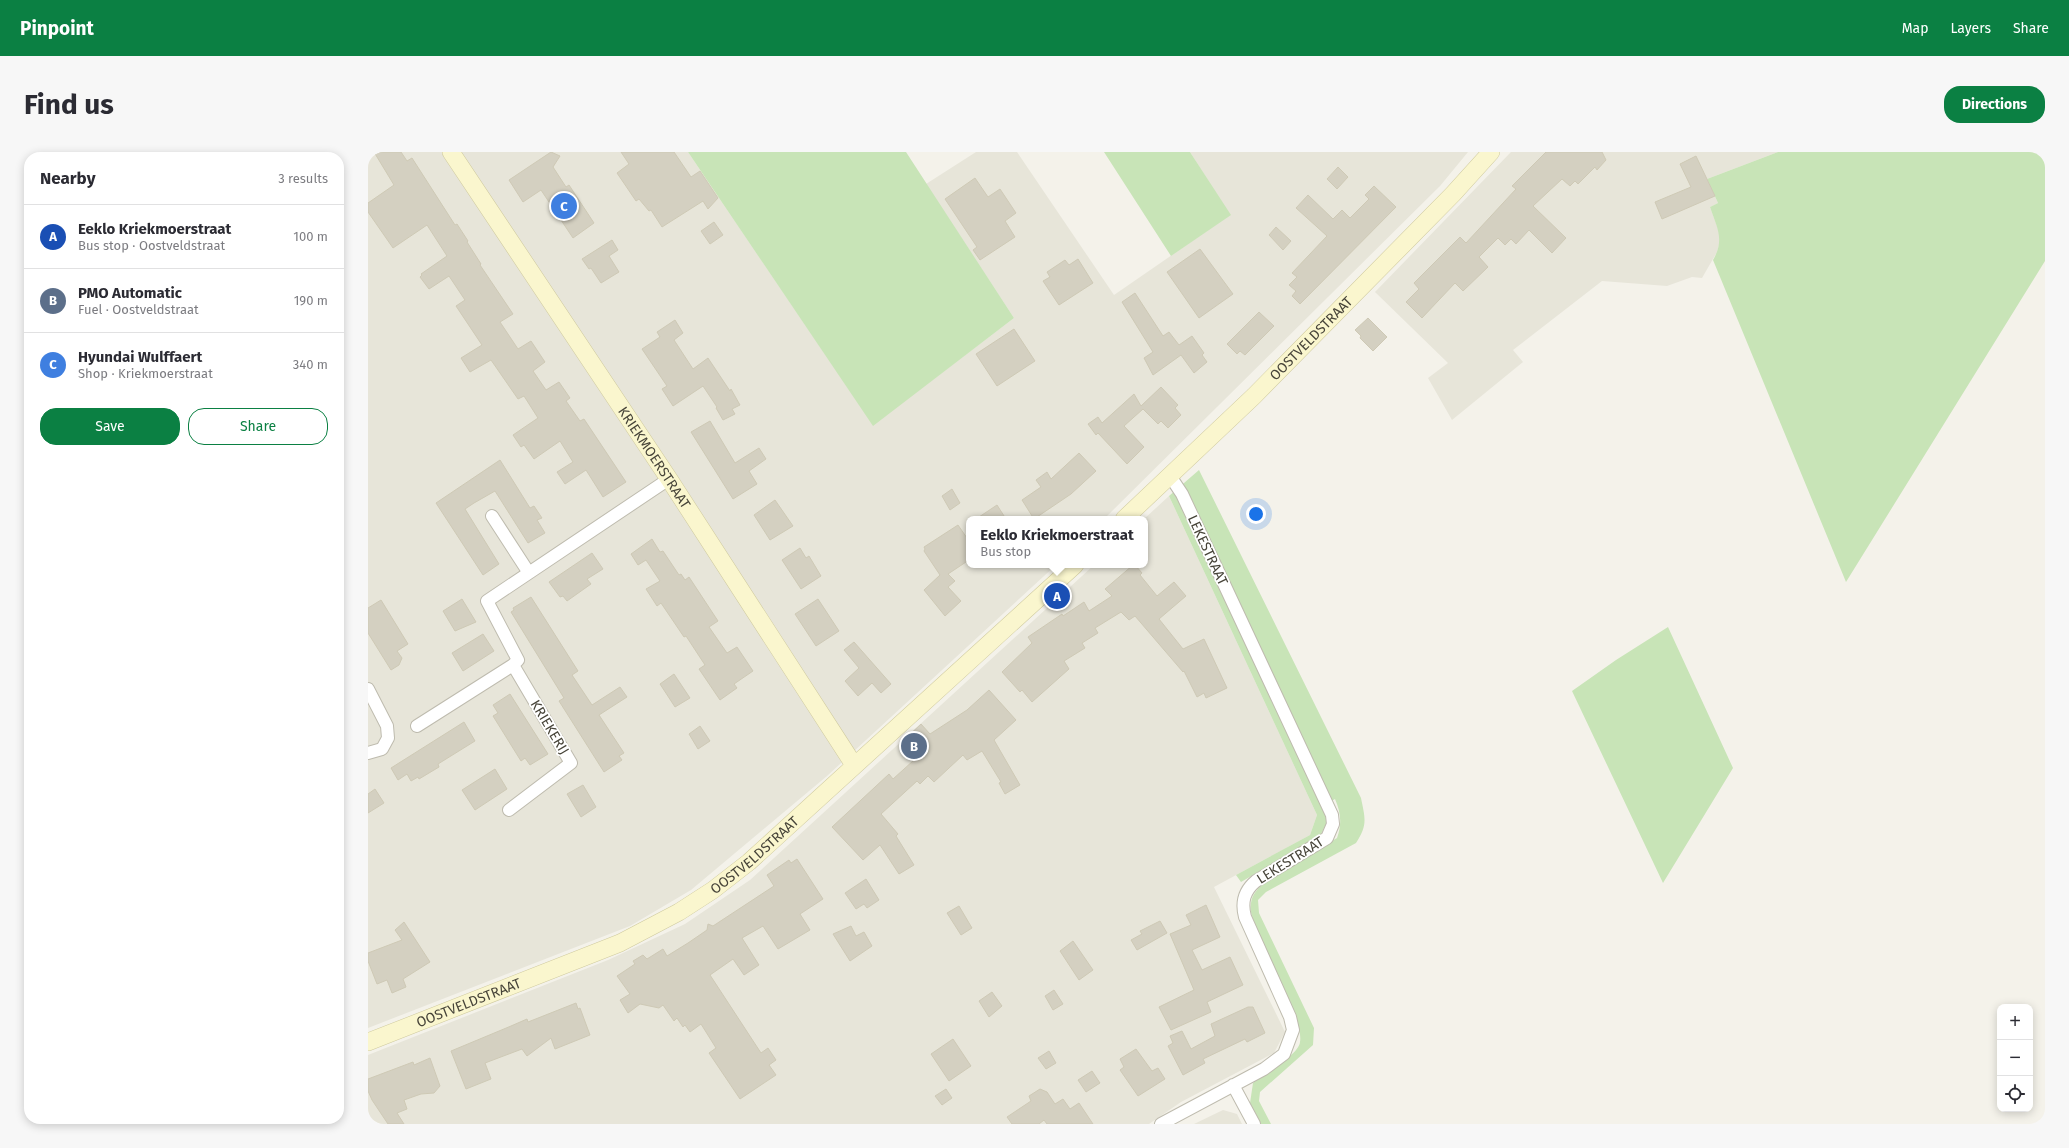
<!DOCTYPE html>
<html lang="en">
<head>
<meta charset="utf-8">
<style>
  body { margin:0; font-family:"Fira Sans",sans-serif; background:#f7f7f7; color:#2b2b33 }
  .controls { position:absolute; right:12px; bottom:12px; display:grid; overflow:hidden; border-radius:8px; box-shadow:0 2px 10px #0003 }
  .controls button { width:36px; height:36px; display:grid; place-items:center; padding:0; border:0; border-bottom:1px solid #e1e1e2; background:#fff; color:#2b2b33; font:20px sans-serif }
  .you { position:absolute; left:888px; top:362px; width:14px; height:14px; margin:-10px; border:3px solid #fff; border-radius:50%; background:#1a73e8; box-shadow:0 0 0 6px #1a73e833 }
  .badge { display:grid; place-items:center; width:26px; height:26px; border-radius:50%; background:#0b8043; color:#fff; font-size:13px; font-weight:700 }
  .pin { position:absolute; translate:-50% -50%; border:2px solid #fff; box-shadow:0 1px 4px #0006 }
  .popup { position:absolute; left:598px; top:364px; width:182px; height:52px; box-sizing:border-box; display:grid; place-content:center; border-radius:8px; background:#fff; filter:drop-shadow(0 1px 3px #0005); font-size:13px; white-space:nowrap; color:#7c7c81 }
  .popup b { font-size:15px; color:#2b2b33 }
  .popup::after { content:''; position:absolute; left:50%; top:100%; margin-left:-8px; border:8px solid transparent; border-top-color:#fff }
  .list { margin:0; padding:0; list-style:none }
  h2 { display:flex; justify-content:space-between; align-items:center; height:52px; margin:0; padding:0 16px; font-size:17px }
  h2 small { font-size:13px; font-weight:400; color:#7c7c81 }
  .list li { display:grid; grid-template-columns:26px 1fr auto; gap:12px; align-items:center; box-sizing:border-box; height:64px; padding:0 16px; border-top:1px solid #e1e1e2 }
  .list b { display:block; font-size:15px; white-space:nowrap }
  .list p { margin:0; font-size:13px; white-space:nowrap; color:#7c7c81 }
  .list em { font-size:13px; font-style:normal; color:#7c7c81 }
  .actions { display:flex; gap:8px; padding:12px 16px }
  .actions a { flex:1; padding:9px 0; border:1px solid #0b8043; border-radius:16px; text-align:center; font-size:14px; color:#0b8043 }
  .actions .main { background:#0b8043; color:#fff }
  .icon { flex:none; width:22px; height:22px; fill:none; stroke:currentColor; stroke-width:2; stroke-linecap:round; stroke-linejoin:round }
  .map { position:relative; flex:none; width:1677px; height:972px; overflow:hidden; border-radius:16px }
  header { display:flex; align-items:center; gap:24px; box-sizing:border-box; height:56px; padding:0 20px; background:#0b8043; color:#fff }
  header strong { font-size:19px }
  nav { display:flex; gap:22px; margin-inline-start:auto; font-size:14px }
  .intro { display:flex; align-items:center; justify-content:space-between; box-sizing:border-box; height:96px; padding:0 24px }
  h1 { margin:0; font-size:28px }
  .button { padding:10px 18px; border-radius:16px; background:#0b8043; color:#fff; font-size:14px; font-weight:700 }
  main { display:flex; gap:24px; padding:0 24px }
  aside { flex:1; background:#fff; border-radius:16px; box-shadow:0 2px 10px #0003 }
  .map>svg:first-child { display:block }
</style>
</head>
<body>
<header>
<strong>Pinpoint</strong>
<nav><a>Map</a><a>Layers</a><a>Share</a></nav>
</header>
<div class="intro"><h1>Find us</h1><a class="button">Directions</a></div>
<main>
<aside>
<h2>Nearby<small>3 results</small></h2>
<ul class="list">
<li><span class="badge" style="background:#1a4fb4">A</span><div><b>Eeklo Kriekmoerstraat</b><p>Bus stop · Oostveldstraat</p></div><em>100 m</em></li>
<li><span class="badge" style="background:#5c6f8a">B</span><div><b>PMO Automatic</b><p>Fuel · Oostveldstraat</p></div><em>190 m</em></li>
<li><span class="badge" style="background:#3f7fe0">C</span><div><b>Hyundai Wulffaert</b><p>Shop · Kriekmoerstraat</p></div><em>340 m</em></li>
</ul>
<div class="actions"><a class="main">Save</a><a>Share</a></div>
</aside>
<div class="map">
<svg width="1677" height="972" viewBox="0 0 1677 972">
  <rect width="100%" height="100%" fill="#f4f2ea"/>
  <path fill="#e7e5d9" d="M0 0H320L505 273 646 166 558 32 608 0H649L746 143 862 63 822 0H1100L1072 34 736 367H601V413H688L459 624 323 738 262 774 0 876Z
    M1143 0H1410L1339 27 1350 51 1342 55 1353 85 1349 100 1334 126 1324 125 1299 134 1234 129 1145 198 1155 210 1084 268 1060 226 1080 211 1007 140Z
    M801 344 949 663 942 683 846 735 917 880 906 901 813 950 781 972H0V903L240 808 317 772 382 728 726 413H777L776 367Z
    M855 958 869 962 874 972H826Z"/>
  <path fill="#c8e4b7" d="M320 0H538L646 166 505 274Z
    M736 0H822L863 63 803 104Z
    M1410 0H1677V109L1478 430 1345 108C1357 87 1349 76 1342 55L1350 51 1339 27Z
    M831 318 993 646C997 666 1000 673 988 691L898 740 890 748 891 761 946 876 945 893 892 940 891 949 903 972H893L882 951 885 931C895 922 931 903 932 890 936 869 898 801 889 777 886 769 881 760 883 751 884 742 891 735 898 729L969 686C974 672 973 661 967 647L956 653 960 668 953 682 947 687 873 730 868 723 942 683 949 663 801 344Z
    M1300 475 1365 616 1295 731 1204 539 1248 508Z"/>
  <path fill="#d4d0c1" stroke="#cec9b5" d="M6 0H33L39 9 44 6 87 73 89 72 100 89 99 90 113 112 112 113 145 162 132 170 150 197 163 189 177 210 165 219 178 238 191 230 202 246 198 249 212 269 216 267 258 330 235 345 218 318 197 332 189 320 205 310 192 289 166 307 156 293 153 295 145 283 170 266 156 244 150 247 123 208 102 220 93 206 114 193 88 154 97 148 81 124 61 137 52 125 54 123 53 122 79 104 59 73 25 96 0 60V51L26 33Z
    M183 0 192 4 185 15 198 35 201 33 226 71 205 86 173 38 155 50 141 28Z
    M253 0H306L323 25 332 19 350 46 340 57 335 49 294 75 283 58 281 59 271 47 268 49 249 21 261 12Z
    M1178 0H1234L1238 8 1229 18 1227 15 1210 32 1207 29 1202 34 1194 27 1165 54 1198 86 1184 101 1161 78 1148 92 1143 87 1137 93 1130 86 1111 105 1120 115 1095 139 1087 131 1054 166 1038 150 1051 137 1046 131 1092 85 1098 91 1148 37 1144 34Z
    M1328 4 1347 44 1294 67 1287 50 1323 35 1312 12Z
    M970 15 980 25 969 37 959 27Z
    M607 26 620 45 632 37 648 61 637 69 647 85 612 108 605 98 609 95 577 47Z
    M1006 34 1028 55 932 152 924 144 928 139 921 133 929 125 924 121 959 84 928 56 940 43 965 67 974 58 982 66 1001 47 997 43Z
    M346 70 355 83 342 92 333 79Z
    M908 75 923 89 915 98 901 83Z
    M244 88 250 98 241 104 251 120 233 131 223 116 221 117 214 107Z
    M832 97 865 142 831 166 799 120Z
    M710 107 725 131 691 153 675 129 682 125 679 120 697 108 701 113Z
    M767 141 795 184 801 180 811 193 824 184 836 201 834 203 839 210 826 221 813 203 785 223 776 206 785 200 754 150Z
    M891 160 906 174 877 203 872 199 869 202 859 192Z
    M1000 166 1019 185 1005 199 992 186 993 184 987 178Z
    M307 168 315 181 306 188 325 217 340 206 362 239 363 237 372 253 364 257 367 262 355 268 348 256 349 255 335 234 305 254 294 237 299 234 274 197 292 185 289 180Z
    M646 177 667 209 629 234 608 202Z
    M793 235 810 253 807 256 813 263 800 276 793 269 790 272 775 257 756 274 776 295 759 312 730 281 728 283 720 272 730 265 734 271 766 242 773 254Z
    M342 269 367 311 391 296 398 307 381 319 389 332 365 347 323 280Z
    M711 301 728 319 703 342 666 367 654 348 673 335 668 328 679 320 683 327Z
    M132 308 162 356 166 354 174 366 169 368 177 381 160 391 127 339 106 351 97 357 131 412 115 423 68 351Z
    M584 337 592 351 582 358 574 344Z
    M407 348 425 374 402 388 386 363Z
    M629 353 638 367H608Z
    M590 373 601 389V408L580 422 587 429 580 435 593 449 577 464 556 438 572 423 556 399 557 397 556 395Z
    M284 387 292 400 295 399 311 423 313 422 317 428 321 425 350 469 341 475 359 501 369 495 385 519 366 532 369 536 352 548 331 517 337 513 318 484 316 485 293 451 289 454 278 437 292 429 278 408 270 413 263 402Z
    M432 396 438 406 441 404 453 424 433 437 414 408Z
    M224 401 235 417 219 427 223 432 199 449 195 444 192 445 181 430Z
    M765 413H767L774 421 772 423 789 444 806 430 818 444 791 467 815 497 836 487 859 536 838 546 836 541 829 545 816 519 815 520 767 464 761 468 753 460 727 476 730 481 714 491 717 496 696 509 701 517 664 550 654 538 652 540 634 520 664 491 660 485 694 462 695 464 716 450 721 459 744 444 737 437Z
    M163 445 210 519 204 523 224 553 252 535 259 545 231 563 256 601 251 604 254 608 236 620 191 549 196 546 143 460 146 458 145 456Z
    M94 447 108 470 87 479 75 459Z
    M450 447 471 479 448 494 427 462Z
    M13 448 40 492 29 499 34 506 31 513 23 518 0 481V456Z
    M115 482 126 499 95 519 84 501Z
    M486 490 523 532 513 541 504 531 490 544 477 529 491 516 476 498Z
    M306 522 322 546 307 555 292 532Z
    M621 538 648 568 626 588 652 633 637 642 631 631 633 630 614 599 599 608 595 603 566 630 560 624 552 632 549 629 513 662 530 682 528 684 546 713 531 722 512 693 495 708 464 675 521 622 525 627 546 608 542 604 545 602 534 590 553 572 562 582 599 558Z
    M142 542 180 602 162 613 157 606 153 609 125 564 130 561 125 553Z
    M96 570 107 589 70 612 71 615 51 627 50 625 43 629 39 622 30 628 23 616Z
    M332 574 342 589 330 597 321 582Z
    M127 617 139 637 107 658 94 638Z
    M215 633 228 655 213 665 199 642Z
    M7 637 16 651 0 661V642Z
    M429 707 455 747 432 762 442 778 410 797 395 774 374 786 391 813 376 823 365 807 342 823 393 901 400 896 408 908 401 913 408 923 372 947 341 901 348 896 333 872 322 880 317 873 315 875 309 866 306 869 295 853 291 856 272 852 260 861 252 848 262 842 249 824 267 812 265 809 275 803 279 807 295 797 299 804 320 791 339 778 340 772 345 774 406 734 399 723 421 708 423 711Z
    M498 727 511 748 499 756 496 752 488 757 477 741Z
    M838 753 852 785 824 798 834 818 862 805 875 833 839 850 843 860 803 878 791 855 826 838 802 782 823 773 818 763Z
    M591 754 604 776 593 783 579 761Z
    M792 769 799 781 769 798 763 788 774 782 772 779Z
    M36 770 62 810 35 827 38 835 24 841 19 828 9 832 0 809V801L34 788 27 778Z
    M483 774 488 784 496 780 504 794 482 809 465 782Z
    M705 789 725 818 711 828 692 799Z
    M686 838 695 852 685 858 677 844Z
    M624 840 634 854 621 865 611 849Z
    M208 851 210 857 212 856 222 883 187 897 183 886 159 904 154 897 117 911 123 927 98 937 83 899 143 874 159 867 160 870Z
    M880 855H885L897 881 879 890 877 887 835 907 837 911 815 923 800 894 805 891 802 884 814 879 823 897 847 884 843 872Z
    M585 887 603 914 581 929 563 902Z
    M768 897 784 919 790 916 797 927 770 944 752 918 756 915 752 907Z
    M681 899 688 911 678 917 670 906Z
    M62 906 72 934 66 941 53 942 36 948 39 957 29 961 36 972H20L4 948 0 939V927L45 910 46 913Z
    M724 919 732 931 718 940 710 928Z
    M578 937 584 946 574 953 567 944Z
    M672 937 679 940 687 952 695 947 702 957 711 951 725 972H679L676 968 671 972H644L639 965 663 949 661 944Z"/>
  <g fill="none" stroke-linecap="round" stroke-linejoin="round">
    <defs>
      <path id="street" d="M124 364 161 421
        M0 537 19 574 20 586 14 597 0 601
        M49 574 145 513 150 508 119 449 301 327
        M141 658 203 611 145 513
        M865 933 886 972
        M793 972 896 917 916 902 925 878 922 865 877 765C873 750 876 739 888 729L959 686 965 672 964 663 814 342 802 324"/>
      <g id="secondary">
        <path id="s1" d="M83 0 301 327 486 613"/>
        <path id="s2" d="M756 367 886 244 1085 42 1123 0"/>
        <path id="s3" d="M0 890 252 791 311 760 345 738 381 710 707 413"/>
      </g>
    </defs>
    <use href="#street" stroke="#bebbae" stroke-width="14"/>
    <use href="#secondary" stroke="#cfca9e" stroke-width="18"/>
    <use href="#street" stroke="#fff" stroke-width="12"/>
    <use href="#secondary" stroke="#faf6ce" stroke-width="17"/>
  </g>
  <g text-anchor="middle" stroke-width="3.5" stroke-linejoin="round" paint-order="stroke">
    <g font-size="14" fill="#474439" stroke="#fff">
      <text dy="5" stroke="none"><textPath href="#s2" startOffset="260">OOSTVELDSTRAAT</textPath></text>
      <text dy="5" stroke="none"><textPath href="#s1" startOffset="367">KRIEKMOERSTRAAT</textPath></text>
      <text transform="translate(840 398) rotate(65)" y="5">LEKESTRAAT</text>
      <text transform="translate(182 575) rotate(59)" y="5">KRIEKERIJ</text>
      <text dy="5" stroke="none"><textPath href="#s3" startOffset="432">OOSTVELDSTRAAT</textPath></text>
      <text transform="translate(922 708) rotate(-32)" y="5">LEKESTRAAT</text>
      <text dy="5" stroke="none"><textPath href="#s3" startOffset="108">OOSTVELDSTRAAT</textPath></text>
    </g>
  </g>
</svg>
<div class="controls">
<button>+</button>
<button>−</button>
<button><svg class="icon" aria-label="locate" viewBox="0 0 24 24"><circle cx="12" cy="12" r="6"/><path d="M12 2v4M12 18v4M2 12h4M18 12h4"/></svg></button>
</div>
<div class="you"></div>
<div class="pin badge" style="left:689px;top:444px;background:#1a4fb4">A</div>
<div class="popup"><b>Eeklo Kriekmoerstraat</b>Bus stop</div>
<div class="pin badge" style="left:546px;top:594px;background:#5c6f8a">B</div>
<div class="pin badge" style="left:196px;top:54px;background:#3f7fe0">C</div>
</div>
</main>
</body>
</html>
